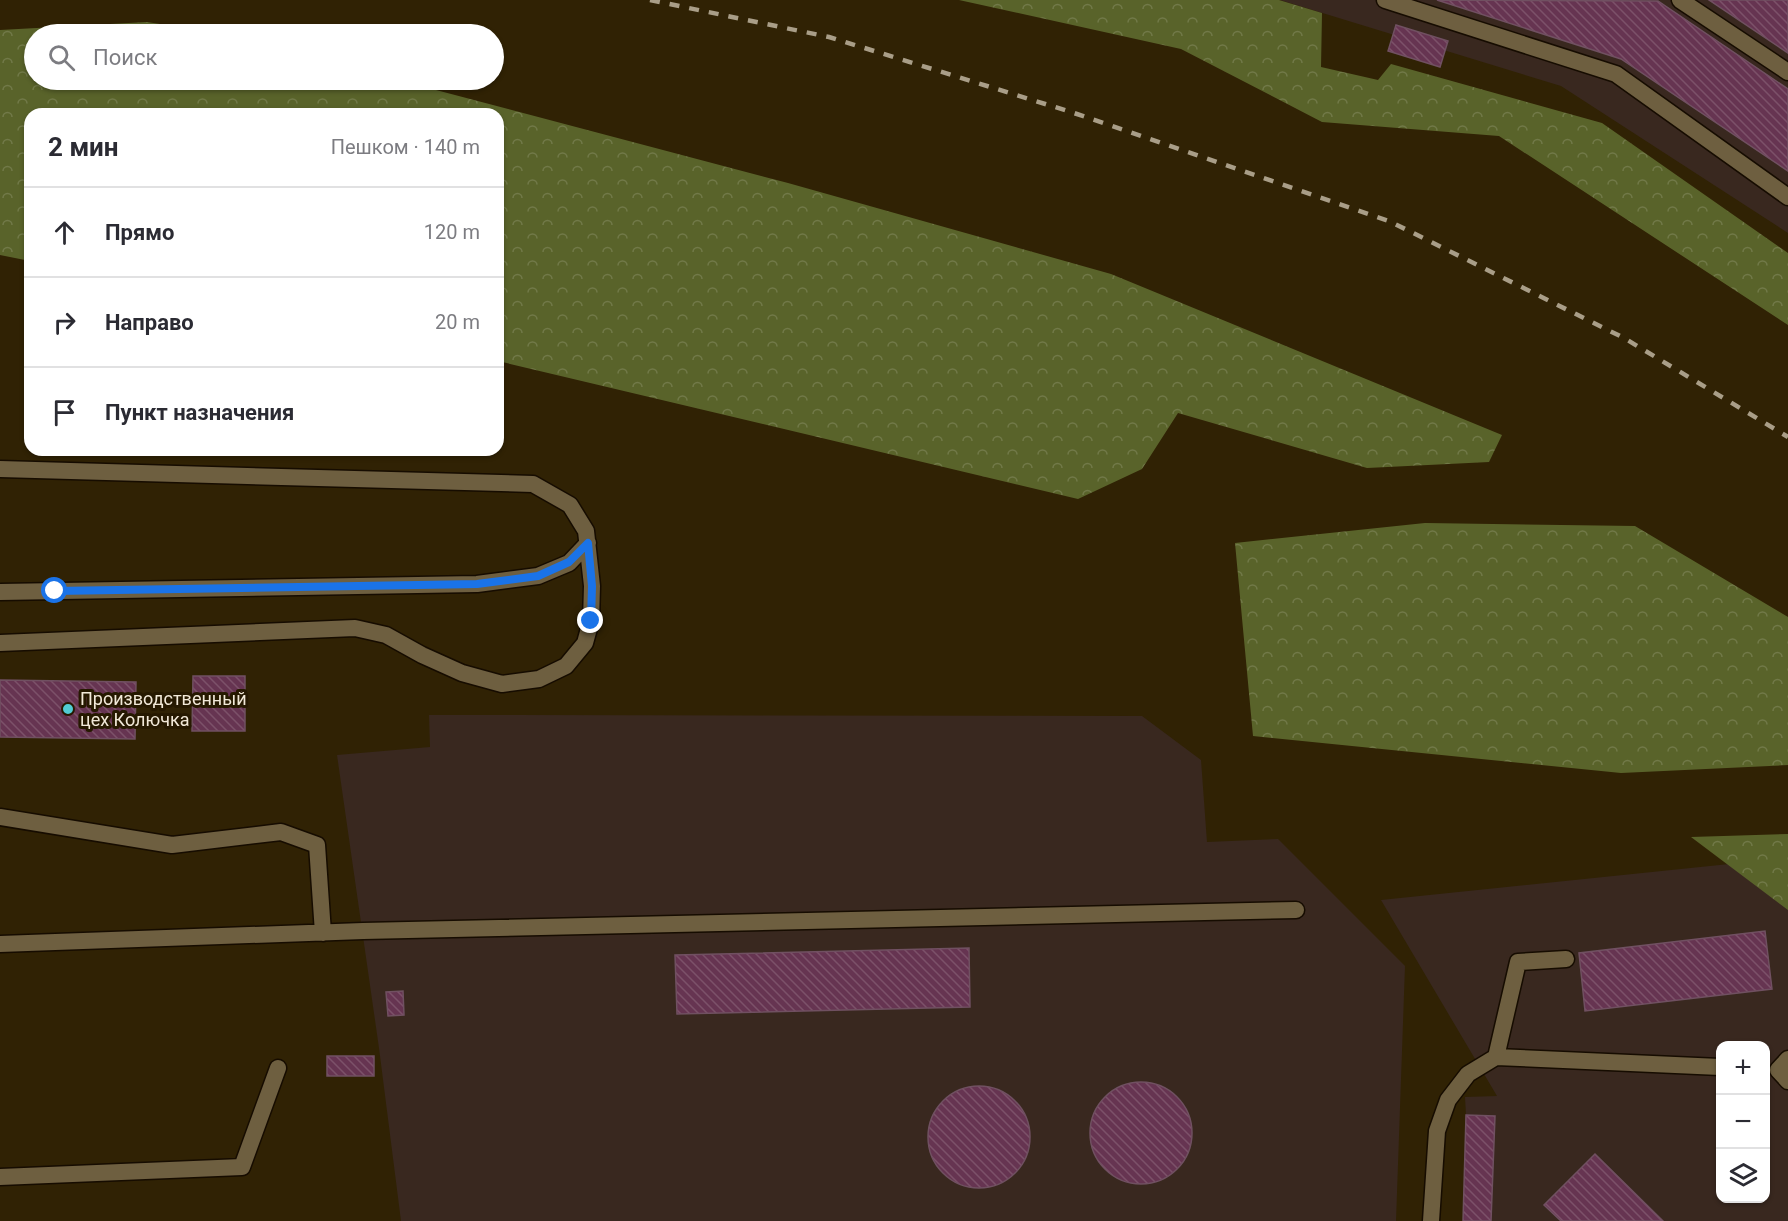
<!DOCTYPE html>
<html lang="ru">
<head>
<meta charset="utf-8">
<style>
  body { margin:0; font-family:Roboto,sans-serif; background:#f7f7f7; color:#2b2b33 }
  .controls { position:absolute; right:18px; bottom:18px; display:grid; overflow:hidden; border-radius:12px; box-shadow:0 2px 4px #0004 }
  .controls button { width:54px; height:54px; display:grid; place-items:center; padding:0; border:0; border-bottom:2px solid #e1e1e2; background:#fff; color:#2b2b33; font:30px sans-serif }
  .stop { position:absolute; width:18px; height:18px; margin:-14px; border:4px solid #1a73e8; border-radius:50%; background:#fff }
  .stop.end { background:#1a73e8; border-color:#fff; box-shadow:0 2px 6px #0008 }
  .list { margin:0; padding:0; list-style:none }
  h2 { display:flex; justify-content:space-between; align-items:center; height:78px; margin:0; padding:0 24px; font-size:26px }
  h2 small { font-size:20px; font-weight:400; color:#7c7c81 }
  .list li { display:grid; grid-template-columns:39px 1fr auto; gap:18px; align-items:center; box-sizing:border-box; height:90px; padding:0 24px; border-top:2px solid #e1e1e2 }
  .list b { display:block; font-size:22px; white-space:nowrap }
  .list em { font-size:20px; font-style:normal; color:#7c7c81 }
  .icon { flex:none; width:33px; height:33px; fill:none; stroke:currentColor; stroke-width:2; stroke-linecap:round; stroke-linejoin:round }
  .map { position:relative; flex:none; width:1788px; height:1221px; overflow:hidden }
  .search { position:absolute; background:#fff; box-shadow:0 2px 4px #0004; left:24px; top:24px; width:480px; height:66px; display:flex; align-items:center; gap:15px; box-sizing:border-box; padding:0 21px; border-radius:33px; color:#7c7c81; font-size:22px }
  .panel { position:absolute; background:#fff; box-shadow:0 2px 4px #0004; left:24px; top:108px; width:480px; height:348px; border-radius:18px }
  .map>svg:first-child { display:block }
</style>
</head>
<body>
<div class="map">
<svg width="1788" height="1221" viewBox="0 0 1788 1221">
  <defs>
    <pattern id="forest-crowns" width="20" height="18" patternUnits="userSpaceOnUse" patternTransform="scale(1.5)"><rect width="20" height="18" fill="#59632a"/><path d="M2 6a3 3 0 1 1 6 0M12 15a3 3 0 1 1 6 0" fill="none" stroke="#717948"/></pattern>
    <pattern id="building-back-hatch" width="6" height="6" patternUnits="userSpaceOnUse" patternTransform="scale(1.5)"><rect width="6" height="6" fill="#663451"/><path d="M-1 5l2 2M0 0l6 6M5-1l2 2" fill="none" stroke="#7c5169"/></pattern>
  </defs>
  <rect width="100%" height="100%" fill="#302204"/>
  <path fill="#39281f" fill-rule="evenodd" d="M1280 0H1788V233L1561 86Z
    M429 715 1142 716 1201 760 1207 842 1278 839 1405 966 1396 1221H401L379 1048 337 755 430 747Z
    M1788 858V1221H1463L1466 1115 1465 1097 1497 1096 1381 900ZM1720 1046H1766V1198H1720Z"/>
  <path fill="url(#forest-crowns)" d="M959 0H1279L1322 13 1321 67 1378 80 1391 64 1602 123 1788 253V325L1499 136 1322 122 1181 49Z
    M147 22 224 34H34V80H398L788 183 1111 274 1502 435 1489 462 1367 468 1178 413 1142 469 1078 499 498 361V114H30V261L0 255V30Z
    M1425 523 1635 526 1788 617V765L1621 773 1253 736 1235 543Z
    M1788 834V910L1691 837Z"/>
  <path fill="url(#building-back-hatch)" stroke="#705061" stroke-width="1.5" d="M1437 0 1658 1 1788 89V171L1621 59Z
    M1709 0H1788V53Z
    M1396 25 1448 41 1440 67 1388 51Z
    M193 676H245V731H192Z
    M0 680 136 682 135 739 0 737Z
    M1765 931 1772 989 1585 1011 1579 953Z
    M969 948 970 1007 677 1014 675 955Z
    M403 991 404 1015 388 1016 386 992Z
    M327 1056H374V1076H327Z
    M1090 1133a51 51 0 1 1 102 0a51 51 0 1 1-102 0Z
    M928 1137a51 51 0 1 1 102 0a51 51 0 1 1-102 0Z
    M1466 1115 1495 1116 1491 1221H1463Z
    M1595 1154 1663 1221H1561L1544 1205Z"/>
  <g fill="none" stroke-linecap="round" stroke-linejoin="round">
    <defs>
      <path id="service" d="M1385 0 1616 74 1788 197
        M1680 0 1788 72
        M0 469 533 484 570 505 586 531 592 586 591 621 585 643 566 666 539 679 502 684 462 673 422 655 386 635 355 628 0 643
        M0 592 477 584 538 576 569 563 588 543
        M0 817 172 845 281 832 317 845 323 933
        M0 944 363 931 1296 910
        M1496 1057 1518 962 1566 959
        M1788 1059 1778 1070 1788 1081
        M0 1177 242 1167 278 1068
        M1431 1221 1437 1131 1448 1100 1468 1074 1496 1057 1720 1067"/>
    </defs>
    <use href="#service" stroke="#160c00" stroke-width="19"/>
    <use href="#service" stroke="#6e5f40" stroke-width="16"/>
    <path stroke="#a99e88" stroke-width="4.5" stroke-dasharray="10 10" stroke-linecap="butt" d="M650 0 829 37 1071 112 1389 221 1624 338 1788 437"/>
  </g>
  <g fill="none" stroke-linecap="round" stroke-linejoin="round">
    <path stroke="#1a73e8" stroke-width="8" d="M55 591 477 584 538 576 569 562 588 543 592 586 591 621"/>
  </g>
  <circle fill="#51ccd3" stroke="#261900" stroke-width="2" cx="68" cy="709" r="6"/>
  <g text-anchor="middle" stroke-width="6" stroke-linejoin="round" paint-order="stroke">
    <g font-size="18" fill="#f2e9d8" stroke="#261900" text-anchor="start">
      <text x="80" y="705">Производственный<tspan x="80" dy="21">цех Колючка</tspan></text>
    </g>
  </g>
</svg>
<div class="controls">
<button>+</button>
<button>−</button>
<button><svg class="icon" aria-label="layers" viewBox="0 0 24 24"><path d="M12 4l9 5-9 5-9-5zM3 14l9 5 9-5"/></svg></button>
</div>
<div class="stop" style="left:55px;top:591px"></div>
<div class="stop end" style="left:591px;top:621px"></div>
<div class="search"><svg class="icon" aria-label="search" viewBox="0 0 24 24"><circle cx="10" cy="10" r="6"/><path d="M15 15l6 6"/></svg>Поиск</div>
<section class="panel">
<h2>2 мин<small>Пешком · 140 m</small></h2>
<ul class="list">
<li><svg class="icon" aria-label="ahead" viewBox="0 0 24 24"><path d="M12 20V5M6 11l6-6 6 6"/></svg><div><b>Прямо</b></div><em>120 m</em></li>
<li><svg class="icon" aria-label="right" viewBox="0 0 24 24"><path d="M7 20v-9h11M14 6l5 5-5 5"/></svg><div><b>Направо</b></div><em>20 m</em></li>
<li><svg class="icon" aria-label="arrive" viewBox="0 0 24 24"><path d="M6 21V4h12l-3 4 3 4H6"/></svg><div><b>Пункт назначения</b></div></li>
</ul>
</section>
</div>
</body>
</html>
